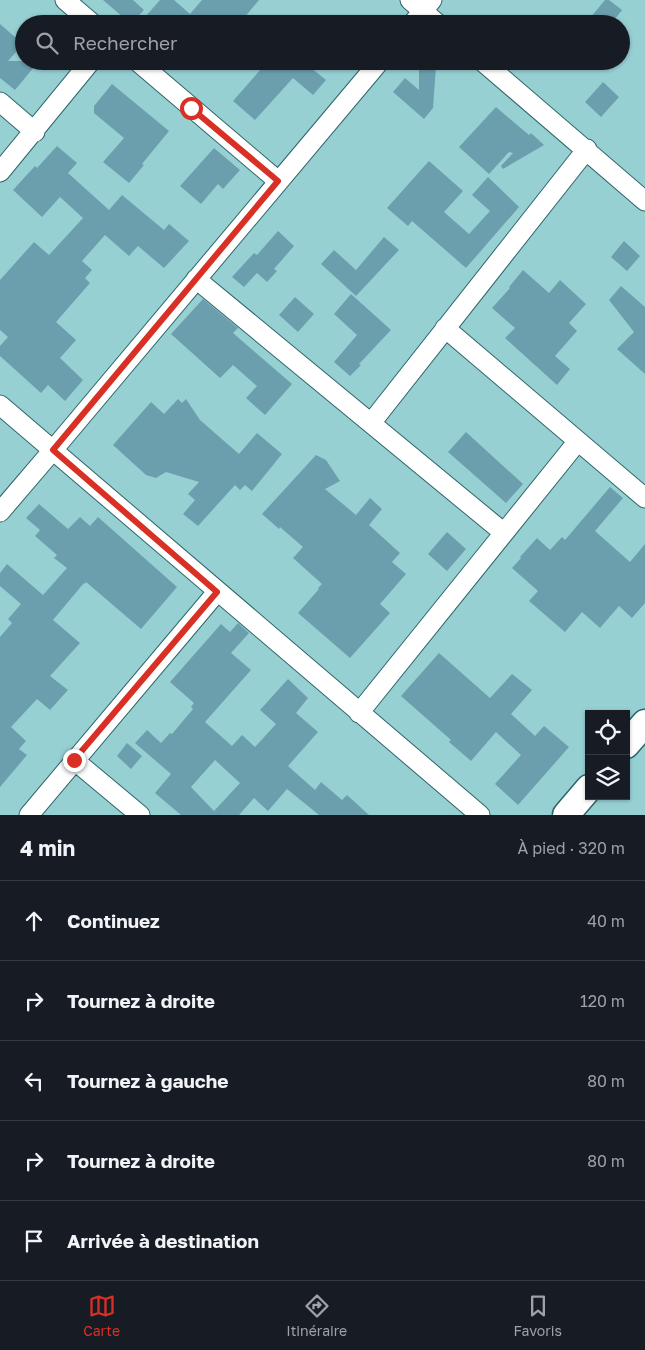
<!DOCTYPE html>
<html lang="fr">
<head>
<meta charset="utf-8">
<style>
  body { margin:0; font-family:"Golos Text",sans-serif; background:#20242c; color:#f1f3f6 }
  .controls { position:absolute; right:15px; bottom:15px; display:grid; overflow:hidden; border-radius:0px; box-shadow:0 1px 4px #0004 }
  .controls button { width:45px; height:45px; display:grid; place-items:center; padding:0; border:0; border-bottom:1px solid #363941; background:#171b24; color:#f1f3f6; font:25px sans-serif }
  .stop { position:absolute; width:15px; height:15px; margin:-11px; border:4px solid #d93025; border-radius:50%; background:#fff }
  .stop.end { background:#d93025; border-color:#fff; box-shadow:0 1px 5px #0008 }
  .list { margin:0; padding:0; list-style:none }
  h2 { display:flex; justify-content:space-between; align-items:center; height:65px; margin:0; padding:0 20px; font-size:21px }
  h2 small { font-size:16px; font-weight:400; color:#9ea1a6 }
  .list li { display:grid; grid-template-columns:32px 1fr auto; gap:15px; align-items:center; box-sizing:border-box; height:80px; padding:0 20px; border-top:1px solid #363941 }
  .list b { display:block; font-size:19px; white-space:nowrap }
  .list em { font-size:16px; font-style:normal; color:#9ea1a6 }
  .icon { flex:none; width:28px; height:28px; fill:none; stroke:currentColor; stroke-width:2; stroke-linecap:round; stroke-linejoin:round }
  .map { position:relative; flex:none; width:645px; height:815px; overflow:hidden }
  .search { position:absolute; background:#171b24; box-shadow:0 1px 4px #0004; left:15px; right:15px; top:15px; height:55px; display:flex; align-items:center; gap:12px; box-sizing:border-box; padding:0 18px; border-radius:28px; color:#9ea1a6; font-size:19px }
  .sheet { height:465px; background:#171b24 }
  nav { display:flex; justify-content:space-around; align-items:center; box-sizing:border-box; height:70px; border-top:1px solid #363941; background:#171b24; font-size:14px; color:#9ea1a6 }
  nav a { display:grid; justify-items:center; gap:2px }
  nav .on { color:#d93025 }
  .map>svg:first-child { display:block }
</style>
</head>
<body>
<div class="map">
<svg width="645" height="815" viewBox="0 0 645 815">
  <rect width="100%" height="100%" fill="#97d0d3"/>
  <path fill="#6c9fae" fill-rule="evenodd" d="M103 0H133L144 10 131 24Z
    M160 0H174L190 14 202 0H259L239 24H153L145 17Z
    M605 0H609L622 10 611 24H585Z
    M0 24 23 44 8 61H39L15 90 0 78Z
    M268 61H307L305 63 326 80 313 95 293 78 255 120 233 101Z
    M419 66H436L433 108 424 119 393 92 405 78 419 90Z
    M603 82 619 97 601 117 585 102Z
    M112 84 169 131 142 164 144 165 129 183 103 162 124 138 94 113V106Z
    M496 107 529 135 531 133 544 145 503 169 501 166 513 153 509 152 489 174 459 147Z
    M57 146 77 163 68 173 109 210 122 195 164 230 169 224 189 241 164 268 138 246 129 256 105 235 82 261 92 270 85 278 90 283 56 322 76 340 60 358 83 380 65 401 48 385 41 393 0 356V346L8 337 0 330V280L34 242 49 255 83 218 60 197 42 217 13 190 35 166 37 168Z
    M214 148 240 170 223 189 218 184 201 204 180 186Z
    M429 161 463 191 444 212 469 234 490 211 472 195 488 177 519 207 466 268 412 221 408 226 387 208Z
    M278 231 294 246 274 269 277 271 267 282 257 273 244 287 232 277 254 253 257 255Z
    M384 237 399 250 356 296 321 264 334 250 356 270Z
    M624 241 640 256 627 271 611 257Z
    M523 270 549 293 560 280 586 304 569 323 577 331 555 356 570 369 557 385 505 338 515 328 492 308 510 288 509 287Z
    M621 286 645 307V374L617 349 634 332 609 300Z
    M351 294 391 330 359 364 361 365 350 376 334 362 357 335 334 314Z
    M295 297 314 314 298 332 279 315Z
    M203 299 238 328 233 333 292 384 265 415 246 398 257 386 233 365 220 378 171 334Z
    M178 399 182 403 186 399 200 420 239 454 257 433 282 454 252 491 245 485 240 490 235 485 198 526 183 514 195 500 188 494 199 482 166 472 156 478 146 475 113 445 151 402 164 414Z
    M466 432 523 484 506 503 448 452Z
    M316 455 326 460 340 481 325 489 356 515 370 498 382 509 369 525 400 553 392 562 406 574 380 604 390 613 350 658 298 613 319 589 318 588 322 584 293 558 303 547 280 527 279 529 262 514Z
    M610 487 623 498 595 531 630 562 645 544V603L632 618 619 606 600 628 582 612 565 632 529 601 538 591 512 568 521 558 520 557 537 538 550 550 562 537 565 540Z
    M39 504 68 529 80 517 90 526 98 517 177 587 141 629 86 582 85 584 84 583 53 620 80 643 50 676 68 690 50 710 37 699 11 727 26 741 19 749 27 755 0 787V637L12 623 8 619 21 604 0 586V573L7 564 43 595 67 568 54 558 57 555 35 536 40 530 26 518Z
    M447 532 466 549 447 571 428 554Z
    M238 623 249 633 231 653 251 670 205 722 232 746 242 735 255 747 276 724 260 710 288 679 308 698 296 713 318 732 288 766 315 790 321 782 342 800 347 795 369 815H319L287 789 268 811 254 798 239 815H181L155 793 171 774 135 743 147 730 161 743 170 733 172 734 193 709 191 707 194 703 170 682 221 624 230 632ZM215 760 240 783 214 811 191 787Z
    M439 653 490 698 512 674 532 690 511 714 535 736 544 726 569 747 518 805 495 784 521 755 496 732 471 761 449 742 451 740 401 696Z
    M127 743 142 756 131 769 117 756Z"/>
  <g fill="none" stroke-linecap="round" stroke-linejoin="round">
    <defs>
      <path id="street" d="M65 0 93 24
        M410 0 438 24
        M412 24 432 0
        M137 61 278 181
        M482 61 645 201
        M0 102 35 132
        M0 172 91 61
        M196 279 504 533
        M445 328 645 498
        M0 405 480 815
        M371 423 587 149
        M0 512 53 450 380 61
        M359 713 578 441
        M74 760 140 815
        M29 815 217 592"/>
      <path id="secondary" d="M626 745 645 723
        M566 815 589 788"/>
    </defs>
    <use href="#street" stroke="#2d6568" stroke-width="21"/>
    <use href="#secondary" stroke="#2d6568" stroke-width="29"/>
    <use href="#street" stroke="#fff" stroke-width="19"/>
    <use href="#secondary" stroke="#fff" stroke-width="26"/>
  </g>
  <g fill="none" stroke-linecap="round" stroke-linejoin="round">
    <path stroke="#d93025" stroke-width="6" d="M74 760 217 592 53 450 278 181 191 108"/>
  </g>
</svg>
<div class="controls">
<button><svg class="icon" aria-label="locate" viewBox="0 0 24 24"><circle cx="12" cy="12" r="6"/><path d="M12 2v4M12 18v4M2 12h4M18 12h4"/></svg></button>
<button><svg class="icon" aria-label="layers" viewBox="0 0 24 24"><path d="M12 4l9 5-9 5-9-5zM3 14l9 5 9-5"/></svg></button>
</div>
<div class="stop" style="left:191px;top:108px"></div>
<div class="stop end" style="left:74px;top:760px"></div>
<div class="search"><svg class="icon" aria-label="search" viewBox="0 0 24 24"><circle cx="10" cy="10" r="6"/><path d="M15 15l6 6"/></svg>Rechercher</div>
</div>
<section class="sheet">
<h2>4 min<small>À pied · 320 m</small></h2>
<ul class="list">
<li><svg class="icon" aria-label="ahead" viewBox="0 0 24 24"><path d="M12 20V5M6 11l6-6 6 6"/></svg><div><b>Continuez</b></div><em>40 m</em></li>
<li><svg class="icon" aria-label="right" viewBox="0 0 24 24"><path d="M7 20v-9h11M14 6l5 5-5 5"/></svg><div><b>Tournez à droite</b></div><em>120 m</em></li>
<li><svg class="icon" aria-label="left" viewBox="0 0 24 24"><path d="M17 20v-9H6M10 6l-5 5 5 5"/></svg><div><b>Tournez à gauche</b></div><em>80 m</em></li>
<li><svg class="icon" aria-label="right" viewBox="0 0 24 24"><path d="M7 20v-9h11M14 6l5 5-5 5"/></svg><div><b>Tournez à droite</b></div><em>80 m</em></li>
<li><svg class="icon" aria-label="arrive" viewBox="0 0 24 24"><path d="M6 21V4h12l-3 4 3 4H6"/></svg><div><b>Arrivée à destination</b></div></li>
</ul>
</section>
<nav>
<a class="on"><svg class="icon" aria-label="map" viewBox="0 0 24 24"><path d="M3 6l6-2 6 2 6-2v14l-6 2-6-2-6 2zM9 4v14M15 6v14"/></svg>Carte</a>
<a><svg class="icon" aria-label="directions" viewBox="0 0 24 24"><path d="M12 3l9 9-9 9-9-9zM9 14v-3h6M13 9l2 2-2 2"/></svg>Itinéraire</a>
<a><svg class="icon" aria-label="saved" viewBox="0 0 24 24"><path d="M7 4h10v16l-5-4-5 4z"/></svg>Favoris</a>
</nav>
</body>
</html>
